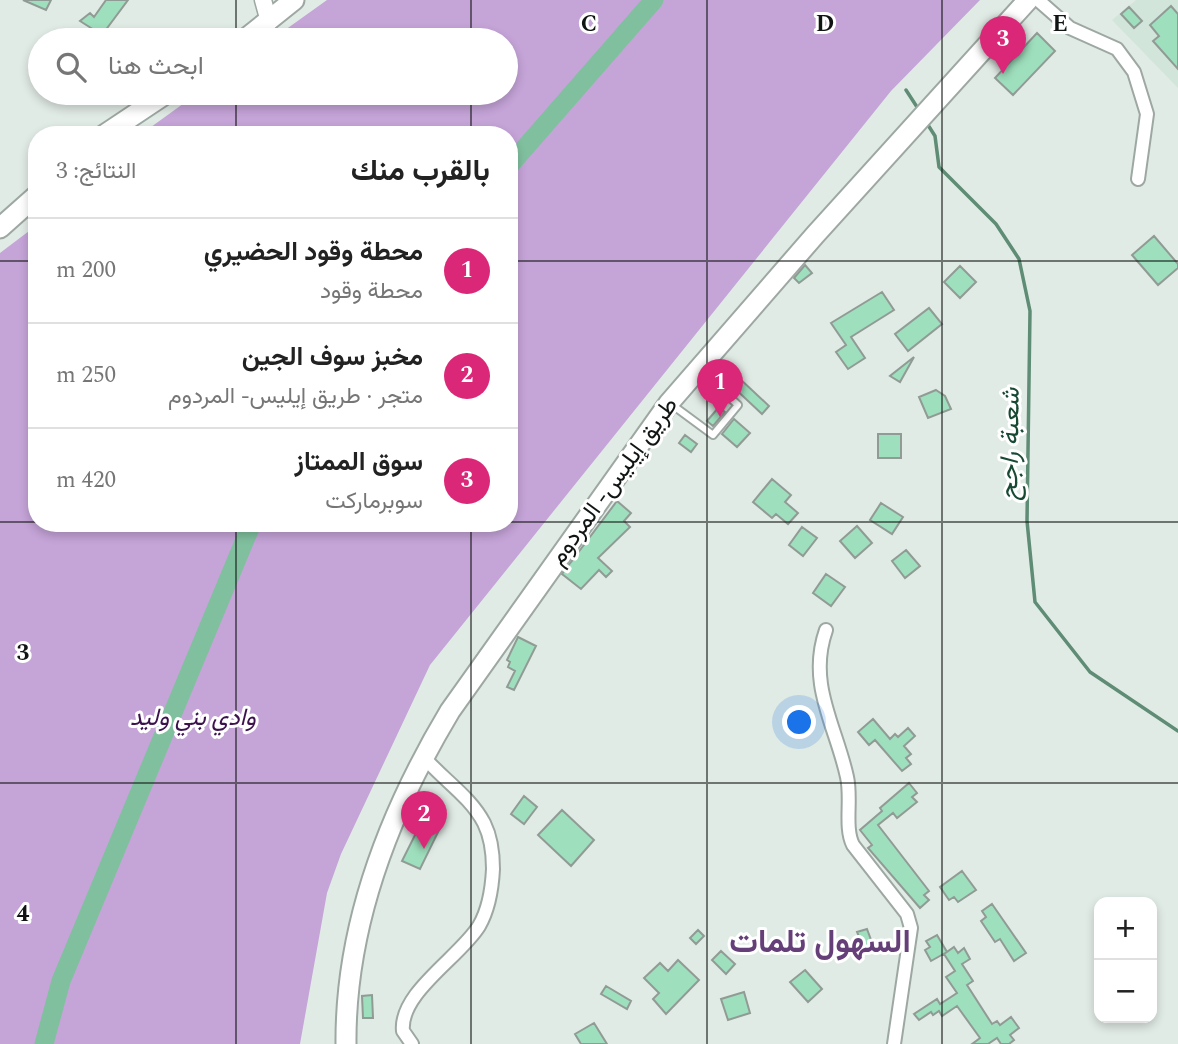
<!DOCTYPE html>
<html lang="ar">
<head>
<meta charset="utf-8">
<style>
  body { margin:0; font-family:Spectral,Vazirmatn,serif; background:#f6f6f6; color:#222; direction:rtl }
  .controls { position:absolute; right:21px; bottom:21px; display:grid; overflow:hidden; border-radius:14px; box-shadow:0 4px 10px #0003 }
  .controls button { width:63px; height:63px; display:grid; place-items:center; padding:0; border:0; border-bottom:2px solid #e0e0e0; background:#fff; color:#222; font:35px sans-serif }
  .you { position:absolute; left:800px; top:723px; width:24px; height:24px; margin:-18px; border:5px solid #fff; border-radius:50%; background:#1a73e8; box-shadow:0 0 0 10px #1a73e833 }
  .badge { display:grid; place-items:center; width:46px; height:46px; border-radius:50%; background:#db2777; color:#fff; font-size:23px; font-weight:700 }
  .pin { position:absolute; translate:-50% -58px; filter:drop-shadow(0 2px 4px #0008) }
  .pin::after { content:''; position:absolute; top:37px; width:24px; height:21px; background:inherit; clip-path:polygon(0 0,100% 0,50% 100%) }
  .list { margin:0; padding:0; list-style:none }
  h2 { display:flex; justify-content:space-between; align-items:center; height:91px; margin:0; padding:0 28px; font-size:30px }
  h2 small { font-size:23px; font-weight:400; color:#767676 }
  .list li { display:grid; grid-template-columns:46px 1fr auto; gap:21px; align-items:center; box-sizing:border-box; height:105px; padding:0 28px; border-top:2px solid #e0e0e0 }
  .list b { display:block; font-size:26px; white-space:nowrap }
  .list p { margin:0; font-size:23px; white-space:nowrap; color:#767676 }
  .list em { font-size:23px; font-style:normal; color:#767676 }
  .icon { flex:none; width:38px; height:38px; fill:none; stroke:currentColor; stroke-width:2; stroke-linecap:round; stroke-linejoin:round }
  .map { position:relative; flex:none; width:1178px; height:1044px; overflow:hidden; direction:ltr }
  .search { position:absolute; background:#fff; box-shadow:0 4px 10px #0003; left:28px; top:28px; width:490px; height:77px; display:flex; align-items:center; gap:18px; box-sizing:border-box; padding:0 24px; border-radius:38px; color:#767676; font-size:26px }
  .panel { position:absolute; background:#fff; box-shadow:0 4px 10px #0003; left:28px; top:126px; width:490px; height:406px; border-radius:28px; direction:rtl }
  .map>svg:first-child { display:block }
</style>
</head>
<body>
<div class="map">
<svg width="1178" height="1044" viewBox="0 0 1178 1044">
  <rect width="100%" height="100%" fill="#e1ebe5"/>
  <path fill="#d2e5da" d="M1136 0H1178V88L1112 20Z"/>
  <path fill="#c5a4d8" d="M327 0H980L891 91 430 665 341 854 327 893 300 1044H0V253L37 225V523H509V135H140L198 93H506V40H271Z"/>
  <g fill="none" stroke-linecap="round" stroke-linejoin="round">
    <path stroke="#5e8c75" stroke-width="3.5" d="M906 90 917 107
      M928 125 935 136 939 167 996 224 1019 259 1030 311 1027 521 1035 602 1090 672 1178 731"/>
    <path stroke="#80c09f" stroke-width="19" d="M509 166 654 0
      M44 1044 61 981 252 523"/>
  </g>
  <path fill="#9edfbd" stroke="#919b95" stroke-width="2" d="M23 0H51L46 10Z
    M106 0H128L102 35 80 21 90 13 94 17Z
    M1171 6 1178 14V69L1153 41 1159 36 1150 25Z
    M1129 7 1142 21 1134 28 1121 14Z
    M1037 33 1055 51 1013 95 995 78Z
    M1154 236 1178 264V268L1158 285 1132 255Z
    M805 265 812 273 799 283 794 278Z
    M960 266 976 282 960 298 944 282Z
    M882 292 894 310 851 337 865 358 848 369 836 352 846 345 831 323Z
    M929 308 942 324 908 351 895 334Z
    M914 357 900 382 890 376Z
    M723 363 769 406 762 414 716 371Z
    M936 390 945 396 951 409 928 418 919 397Z
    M719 407 725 412 713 426 707 421Z
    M734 419 750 433 737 447 722 434Z
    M878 434H901V458H878Z
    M685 435 697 444 691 452 679 443Z
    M772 479 791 495 785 502 798 513 788 524 776 514 772 518 753 502Z
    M617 501 631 513 624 521 630 527 598 558 612 571 606 577 599 570 581 589 562 574Z
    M881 503 903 517 892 534 870 520Z
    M857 526 872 543 855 558 840 541Z
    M802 527 817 538 803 556 789 545Z
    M906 550 920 566 905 578 892 561Z
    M826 574 845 587 831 606 813 593Z
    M518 637 536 646 514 690 507 687 515 671 508 667 510 662 507 660Z
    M873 719 890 739 895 734 898 737 908 728 915 736 904 746 911 754 906 758 911 764 902 771 875 740 869 745 858 732Z
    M909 783 917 793 912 797 917 802 897 818 893 813 878 825 929 891 924 895 929 900 920 908 868 848 872 845 860 830 882 811 880 808Z
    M524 796 537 807 524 824 511 814Z
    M562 810 594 840 571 866 538 835Z
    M425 815 442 824 420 869 402 861Z
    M962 871 976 890 958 902 954 897 949 900 940 887Z
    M992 904 1026 953 1014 961 1000 939 995 942 981 921 986 917 982 911Z
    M867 929 874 948 865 951 857 932Z
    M698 930 704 936 696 944 690 938Z
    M937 935 947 952 931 961 925 950 930 947 926 941Z
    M954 947 958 953 964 948 970 959 962 964 973 981 967 985 992 1024 997 1021 1000 1025 1011 1017 1019 1028 1010 1035 1014 1040 1009 1044H1001L997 1038 988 1044H972L980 1038 957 1006 942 1016 939 1011 933 1015 931 1012 919 1020 914 1014 937 999 940 1004 957 993 946 977 955 971 944 954Z
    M721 951 735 964 726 974 712 960Z
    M678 960 699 980 666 1014 653 999 659 993 644 978 660 963 668 971Z
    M805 970 822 989 808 1002 790 982Z
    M606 986 631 1001 627 1009 601 994Z
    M744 992 750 1013 728 1020 721 999Z
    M372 995 373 1018H363L362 996Z
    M594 1023 607 1044H581L575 1034Z"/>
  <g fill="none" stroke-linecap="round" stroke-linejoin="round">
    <defs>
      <path id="service" d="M671 404 713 435 738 405 700 370"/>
      <path id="minor" d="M1038 0 1070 28 1117 49 1134 72 1147 114 1138 179
        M826 630C807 684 836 726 847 777 852 799 844 827 853 845L907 914 911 928 894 1044
        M412 1044 403 1031C399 993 460 957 479 926 489 909 492 889 493 869 493 853 491 837 484 823 470 796 442 779 423 756"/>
      <path id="tertiary" d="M263 0 269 22"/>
      <path id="primary" d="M244 40 294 0
        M104 135 167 93
        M0 228 37 195"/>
      <path id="trunk" d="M346 1044C345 926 390 811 450 711L669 403 815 235 1028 0"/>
    </defs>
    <use href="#service" stroke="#9ea8a3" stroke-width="10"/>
    <use href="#minor" stroke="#9ea8a3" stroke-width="16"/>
    <use href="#tertiary" stroke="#9ea8a3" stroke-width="19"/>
    <use href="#primary" stroke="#9ea8a3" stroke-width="23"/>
    <use href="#trunk" stroke="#9ea8a3" stroke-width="23"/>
    <use href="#service" stroke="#fff" stroke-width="6"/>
    <use href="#minor" stroke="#fff" stroke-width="12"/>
    <use href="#tertiary" stroke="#fff" stroke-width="16"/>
    <use href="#primary" stroke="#fff" stroke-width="19"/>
    <use href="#trunk" stroke="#fff" stroke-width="19"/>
  </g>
  <path fill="none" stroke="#101412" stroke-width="2" stroke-opacity="0.55" d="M236 0V40M471 0V40M707 0V1044M942 0V1044M236 93V135M471 93V135M0 261H37M509 261H1178M0 522H37M509 522H1178M236 523V1044M471 523V1044M0 783H1178"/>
  <g text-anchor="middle" stroke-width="6" stroke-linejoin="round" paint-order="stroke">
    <g font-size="24" fill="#101412" stroke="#fff">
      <text transform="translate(613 481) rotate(-54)" y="8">طريق إيليس- المردوم</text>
    </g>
    <g font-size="24" font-style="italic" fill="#3c114e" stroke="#fff">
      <text x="193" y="725">وادي بني وليد</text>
    </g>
    <g font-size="26" font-style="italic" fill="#174933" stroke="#fff">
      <text transform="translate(1009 444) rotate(-89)" y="9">شعبة راجح</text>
    </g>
    <g font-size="32" font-weight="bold" fill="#653f78" stroke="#fff">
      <text x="820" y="952">السهول تلمات</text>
    </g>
  </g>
  <g font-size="23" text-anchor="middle" font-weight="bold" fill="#101412" stroke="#fff" stroke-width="6" stroke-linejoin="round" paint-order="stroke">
    <text x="589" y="31">C</text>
    <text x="825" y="31">D</text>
    <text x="1060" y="31">E</text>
    <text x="23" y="660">3</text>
    <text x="23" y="921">4</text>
  </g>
</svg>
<div class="controls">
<button>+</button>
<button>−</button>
</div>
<div class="you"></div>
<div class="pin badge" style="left:720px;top:417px">1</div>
<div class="pin badge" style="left:424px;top:849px">2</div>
<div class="pin badge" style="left:1003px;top:74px">3</div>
<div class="search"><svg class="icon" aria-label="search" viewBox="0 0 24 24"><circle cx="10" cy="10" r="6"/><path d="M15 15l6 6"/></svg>ابحث هنا</div>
<section class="panel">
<h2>بالقرب منك<small>النتائج: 3</small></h2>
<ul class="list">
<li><span class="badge">1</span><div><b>محطة وقود الحضيري</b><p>محطة وقود</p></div><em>200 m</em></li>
<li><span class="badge">2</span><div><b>مخبز سوف الجين</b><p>متجر · طريق إيليس- المردوم</p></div><em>250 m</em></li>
<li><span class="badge">3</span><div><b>سوق الممتاز</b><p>سوبرماركت</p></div><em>420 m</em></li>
</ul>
</section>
</div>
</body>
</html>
